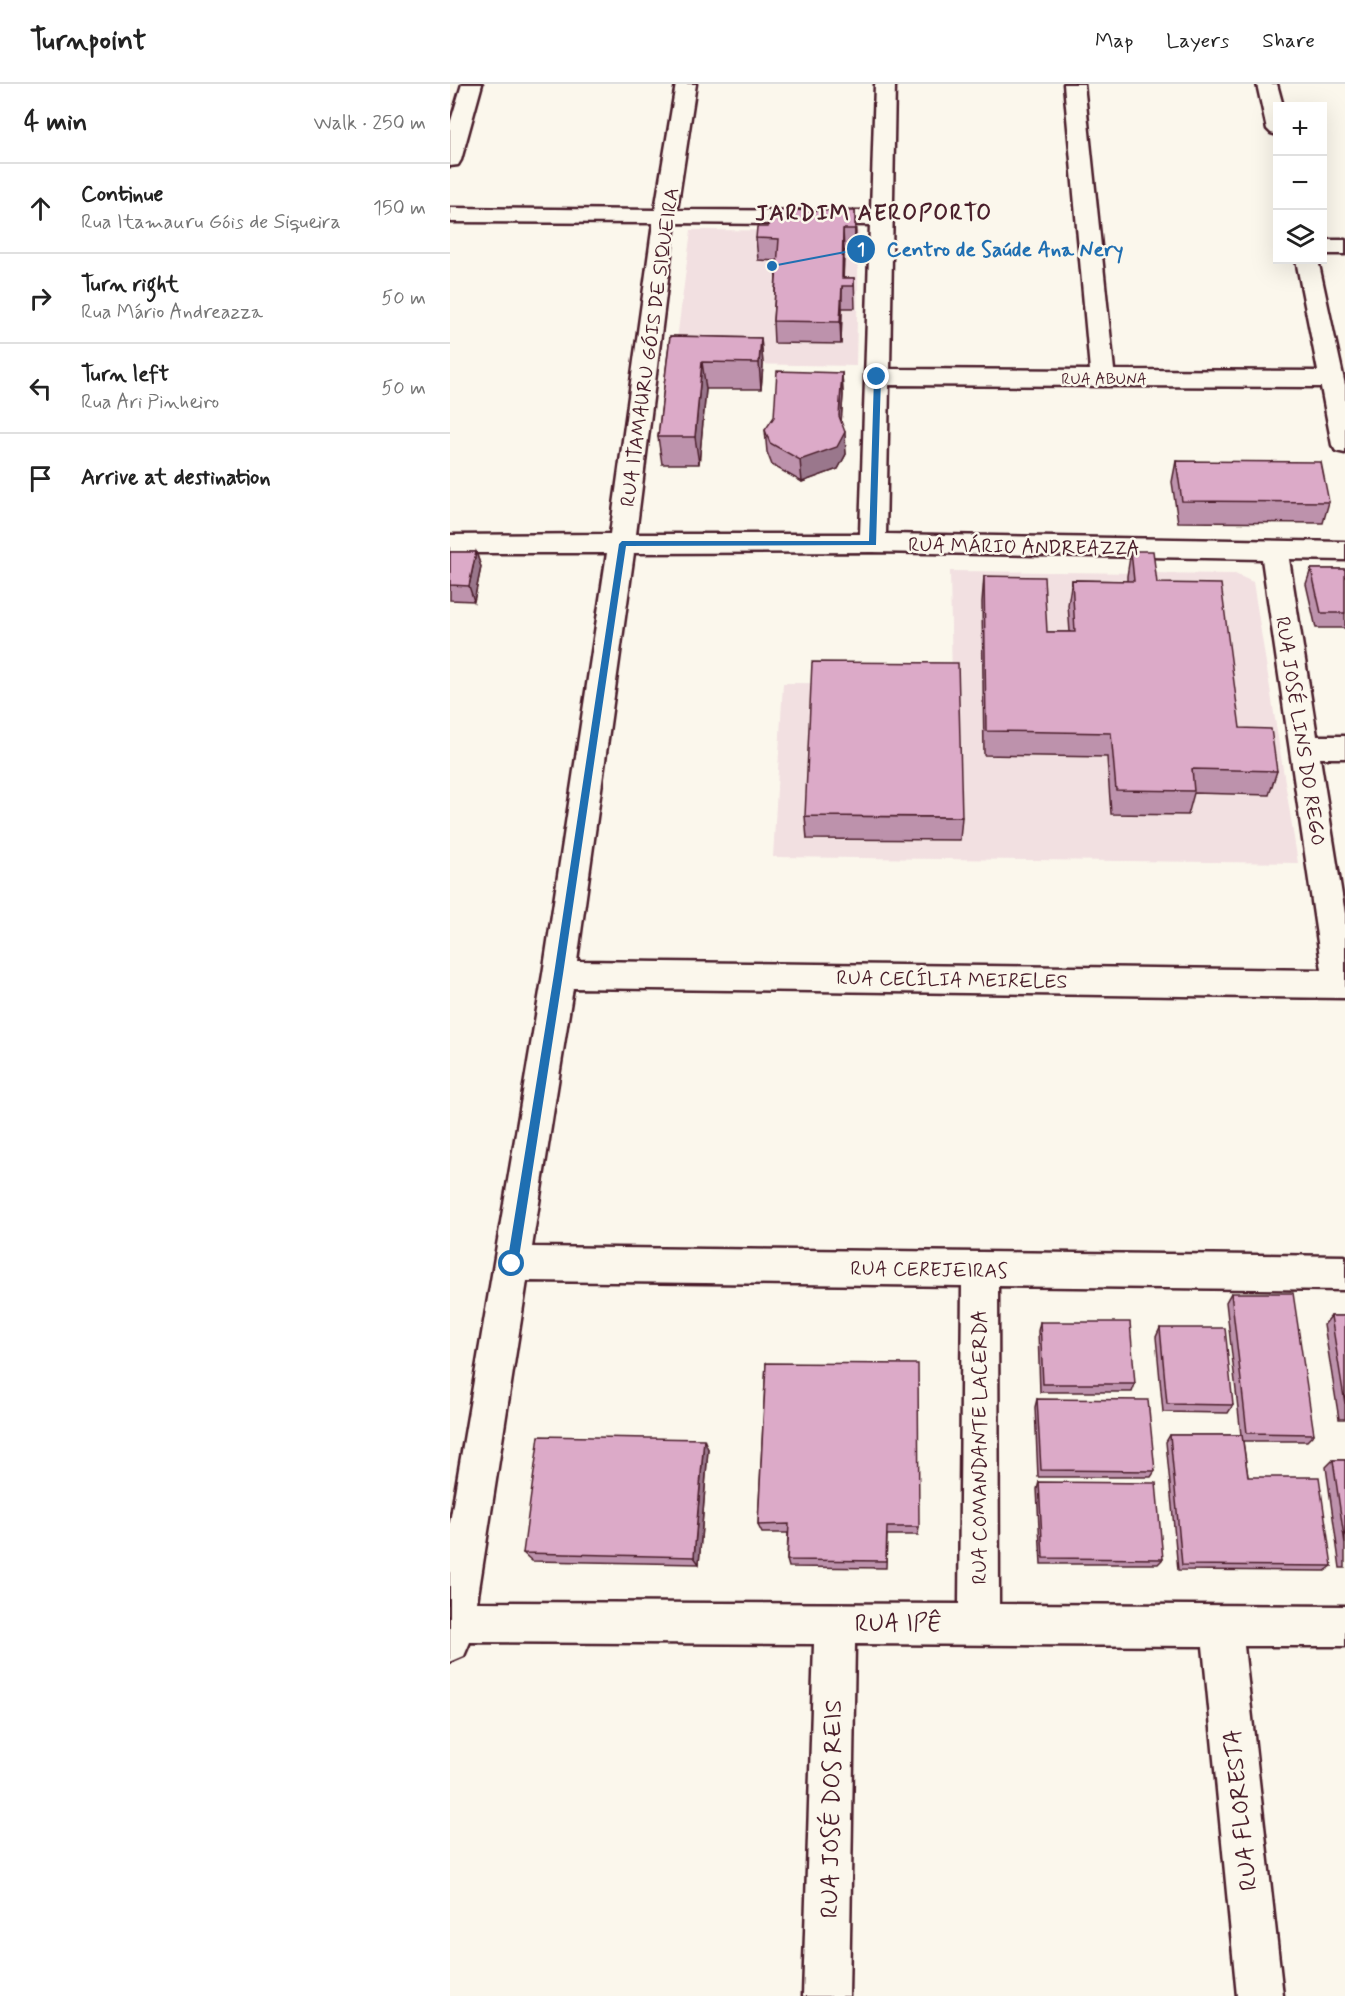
<!DOCTYPE html>
<html lang="en">
<head>
<meta charset="utf-8">
<style>
  body { margin:0; font-family:Mynerve,sans-serif; background:#f2f2f2; color:#222 }
  .controls { position:absolute; right:18px; top:18px; display:grid; overflow:hidden; border-radius:0px; box-shadow:0 6px 24px #0002 }
  .controls button { width:54px; height:54px; display:grid; place-items:center; padding:0; border:0; border-bottom:2px solid #e0e0e0; background:#fff; color:#222; font:30px sans-serif }
  .stop { position:absolute; width:18px; height:18px; margin:-14px; border:4px solid #1f6fb2; border-radius:50%; background:#fff }
  .stop.end { background:#1f6fb2; border-color:#fff; box-shadow:0 2px 6px #0008 }
  .list { margin:0; padding:0; list-style:none }
  h2 { display:flex; justify-content:space-between; align-items:center; height:78px; margin:0; padding:0 24px; font-size:26px }
  h2 small { font-size:20px; font-weight:400; color:#767676 }
  .list li { display:grid; grid-template-columns:39px 1fr auto; gap:18px; align-items:center; box-sizing:border-box; height:90px; padding:0 24px; border-top:2px solid #e0e0e0 }
  .list b { display:block; font-size:22px; white-space:nowrap }
  .list p { margin:0; font-size:20px; white-space:nowrap; color:#767676 }
  .list em { font-size:20px; font-style:normal; color:#767676 }
  .icon { flex:none; width:33px; height:33px; fill:none; stroke:currentColor; stroke-width:2; stroke-linecap:round; stroke-linejoin:round }
  .map { position:relative; flex:none; width:895px; height:1912px; overflow:hidden }
  header { display:flex; align-items:center; gap:36px; box-sizing:border-box; height:84px; padding:0 30px; background:#fff; border-bottom:2px solid #e0e0e0 }
  header strong { font-size:28px }
  nav { display:flex; gap:33px; margin-inline-start:auto; font-size:21px }
  main { display:flex }
  aside { flex:1; background:#fff }
  .map>svg:first-child { display:block }
</style>
</head>
<body>
<header>
<strong>Turnpoint</strong>
<nav><a>Map</a><a>Layers</a><a>Share</a></nav>
</header>
<main>
<aside>
<h2>4 min<small>Walk · 250 m</small></h2>
<ul class="list">
<li><svg class="icon" aria-label="ahead" viewBox="0 0 24 24"><path d="M12 20V5M6 11l6-6 6 6"/></svg><div><b>Continue</b><p>Rua Itamauru Góis de Siqueira</p></div><em>150 m</em></li>
<li><svg class="icon" aria-label="right" viewBox="0 0 24 24"><path d="M7 20v-9h11M14 6l5 5-5 5"/></svg><div><b>Turn right</b><p>Rua Mário Andreazza</p></div><em>50 m</em></li>
<li><svg class="icon" aria-label="left" viewBox="0 0 24 24"><path d="M17 20v-9H6M10 6l-5 5 5 5"/></svg><div><b>Turn left</b><p>Rua Ari Pinheiro</p></div><em>50 m</em></li>
<li><svg class="icon" aria-label="arrive" viewBox="0 0 24 24"><path d="M6 21V4h12l-3 4 3 4H6"/></svg><div><b>Arrive at destination</b></div></li>
</ul>
</aside>
<div class="map">
<svg width="895" height="1912" viewBox="0 0 895 1912">
  <rect width="100%" height="100%" fill="#fbf7ec"/>
  <filter id="ink" filterUnits="userSpaceOnUse"><feTurbulence type="fractalNoise" baseFrequency=".0167" numOctaves="2"/><feDisplacementMap in="SourceGraphic" scale="12" xChannelSelector="R" yChannelSelector="G"/><feConvolveMatrix kernelMatrix="1 2 1 2 8 2 1 2 1" color-interpolation-filters="sRGB"/></filter>
  <g filter="url(#ink)">
    <path fill="#f2e0e1" d="M241 146 409 147 406 282 224 279Z
      M500 487 785 490 803 498 848 779 323 773 333 599 502 600Z"/>
    <g fill="none" stroke-linecap="round" stroke-linejoin="round">
      <defs>
        <path id="minor" d="M12 0H32L11 76 8 81 0 82V40Z
          M226 0H246L227 126 421 127 425 0H445L440 285 640 286 614 0H634L664 286 868 287 846 176H868L895 301V369L886 367 882 361 871 303 439 301 436 450 895 458V476L839 475 867 652H895V674H870L895 830V914L123 904 82 1163 895 1172V1206L548 1202 549 1520 895 1522V1562H794L833 1912H787L753 1562 405 1560 399 1912H353L364 1560 20 1558 14 1572 0 1578V1438L93 890 157 469H0V451L160 450 203 139 0 138V124L205 126ZM225 139 420 141 410 450H186ZM423 468 812 475 872 886 127 877 184 469ZM77 1197 512 1202 509 1520 27 1518Z
          M807 0H827L833 22H828V51L821 49 817 45Z
          M872 156H895V170H872Z"/>
      </defs>
      <use href="#minor" stroke="#4a1f2b" stroke-width="5"/>
      <use href="#minor" fill="#fbf7ec" fill-rule="evenodd"/>
    </g>
    <path fill="#bd92ac" stroke="#4a1f2b" stroke-width="1.5" d="M405 127V167H394L393 194H404L405 224H392L391 260 324 259 323 237 327 177 308 176 306 154 318 143Z
      M220 252 311 254 313 281 311 305H256L249 380H212L208 353Z
      M392 289 393 311 391 337 396 370 388 385 352 398 322 381 317 368 315 346Z
      M726 377 879 418 873 439 728 438 722 398Z
      M681 467 707 499 790 644 827 687 819 711 744 709 738 731 661 730 657 673 534 671 532 518 534 492 597 548H620L618 521 622 496 677 497V492Z
      M0 468H26L31 483 24 517 0 516Z
      M861 485H895V544H866L856 500Z
      M355 732 512 733 510 756 357 755Z
      M781 1209 864 1350 857 1357H793L798 1393 882 1482 875 1487 728 1486 716 1358 720 1351H791L776 1218Z
      M881 1232H895V1335H889L874 1241Z
      M590 1238 685 1300 682 1308H590L588 1247Z
      M710 1244 783 1321 778 1329 713 1328 706 1253Z
      M316 1279 469 1443 468 1451H437L436 1484 339 1483 337 1476 338 1449H312L308 1441Z
      M587 1315 705 1387 701 1393H588L585 1323Z
      M258 1365 249 1480 82 1477 73 1469Z
      M883 1376H895V1484H890L876 1383Z
      M589 1398 713 1475 708 1480H591L587 1405Z"/>
    <path fill="#9a778c" stroke="#4a1f2b" stroke-width="1.5" d="M405 127 406 149 405 167Z
      M393 145 394 167 393 202 392 194Z
      M392 202V224L391 260 390 238Z
      M311 254 313 281 311 305 309 279Z
      M252 278 256 305 249 380 245 353Z
      M392 289 393 311 390 353 389 332Z
      M395 348 396 370 388 385 352 398 350 376Z
      M26 468 31 483 24 517 19 502Z
      M254 1355 258 1365 249 1480 244 1473Z"/>
    <path fill="#dcaac8" stroke="#4a1f2b" stroke-width="1.5" d="M320 126 405 127V145H393L392 194H404V202H392L390 238 323 237 329 155 306 154 307 143H318Z
      M220 252 311 254 309 279 252 278 245 353H208Z
      M327 287 392 289 389 332 395 348 387 363 350 376 320 359 315 346 324 333Z
      M726 377 871 378 879 418 732 417Z
      M681 467H703L707 499 771 500 790 644 821 645 827 687 742 685 744 707 666 706 661 649 536 647 534 492 594 493 597 548H625L622 496 684 497Z
      M0 468H26L19 502 0 501Z
      M861 485H895V529H871Z
      M362 578 508 579 512 733 355 732Z
      M781 1209H843L864 1350 797 1349Z
      M881 1232H895V1320Z
      M590 1238H680L685 1300H593Z
      M710 1244H775L783 1321 717 1320Z
      M316 1279 468 1280 469 1443H437L436 1477 337 1476 339 1440 308 1441Z
      M587 1315 698 1316 705 1387 591 1386Z
      M720 1351H792L798 1393H869L882 1482 732 1481Z
      M89 1352 254 1355 244 1473 73 1469Z
      M883 1376H895V1460Z
      M589 1398 706 1399 713 1475 593 1474Z"/>
  </g>
  <path fill="#1f6fb2" d="M427 290 431 293 426 461 176 462 113 890 68 1180 66 1184H59L57 1180 104 890 169 460 172 457H419L424 293Z"/>
  <g text-anchor="middle" stroke-width="5" stroke-linejoin="round" paint-order="stroke">
    <g font-size="16" fill="#4a1f2b" stroke="#fbf7ec">
      <text x="654" y="300">RUA ABUNA</text>
    </g>
    <g font-size="20" fill="#4a1f2b" stroke="#fbf7ec">
      <text transform="translate(199 263) rotate(-82)" y="7">RUA ITAMAURU GÓIS DE SIQUEIRA</text>
      <text transform="translate(574 462) rotate(1)" y="7">RUA MÁRIO ANDREAZZA</text>
      <text transform="translate(851 647) rotate(81)" y="7">RUA JOSÉ LINS DO REGO</text>
      <text transform="translate(502 895) rotate(1)" y="7">RUA CECÍLIA MEIRELES</text>
      <text transform="translate(479 1185) rotate(1)" y="7">RUA CEREJEIRAS</text>
      <text transform="translate(529 1363) rotate(-90)" y="7">RUA COMANDANTE LACERDA</text>
    </g>
    <g font-size="22" font-weight="bold" letter-spacing="1.5" fill="#4a1f2b" stroke="#fbf7ec">
      <text x="424" y="136">JARDIM AEROPORTO</text>
    </g>
    <g font-size="24" fill="#4a1f2b" stroke="#fbf7ec">
      <text x="448" y="1547">RUA IPÊ</text>
      <text transform="translate(381 1725) rotate(-89)" y="8">RUA JOSÉ DOS REIS</text>
      <text transform="translate(790 1726) rotate(-96)" y="8">RUA FLORESTA</text>
    </g>
  </g>
  <path fill="none" stroke="#1f6fb2" stroke-width="2" d="M322 182L411 165"/>
  <g fill="#1f6fb2" stroke="#fbf7ec" stroke-width="2">
    <circle cx="322" cy="182" r="6"/>
    <circle cx="411" cy="165" r="15"/>
  </g>
  <g font-size="18" text-anchor="middle" font-weight="bold" fill="#fff">
    <text x="411" y="171">1</text>
  </g>
  <g font-size="21" text-anchor="middle" font-weight="bold" fill="#1f6fb2" stroke="#fbf7ec" stroke-width="5" stroke-linejoin="round" paint-order="stroke">
    <text x="555" y="172">Centro de Saúde Ana Nery</text>
  </g>
</svg>
<div class="controls">
<button>+</button>
<button>−</button>
<button><svg class="icon" aria-label="layers" viewBox="0 0 24 24"><path d="M12 4l9 5-9 5-9-5zM3 14l9 5 9-5"/></svg></button>
</div>
<div class="stop" style="left:62px;top:1180px"></div>
<div class="stop end" style="left:427px;top:293px"></div>
</div>
</main>
</body>
</html>
